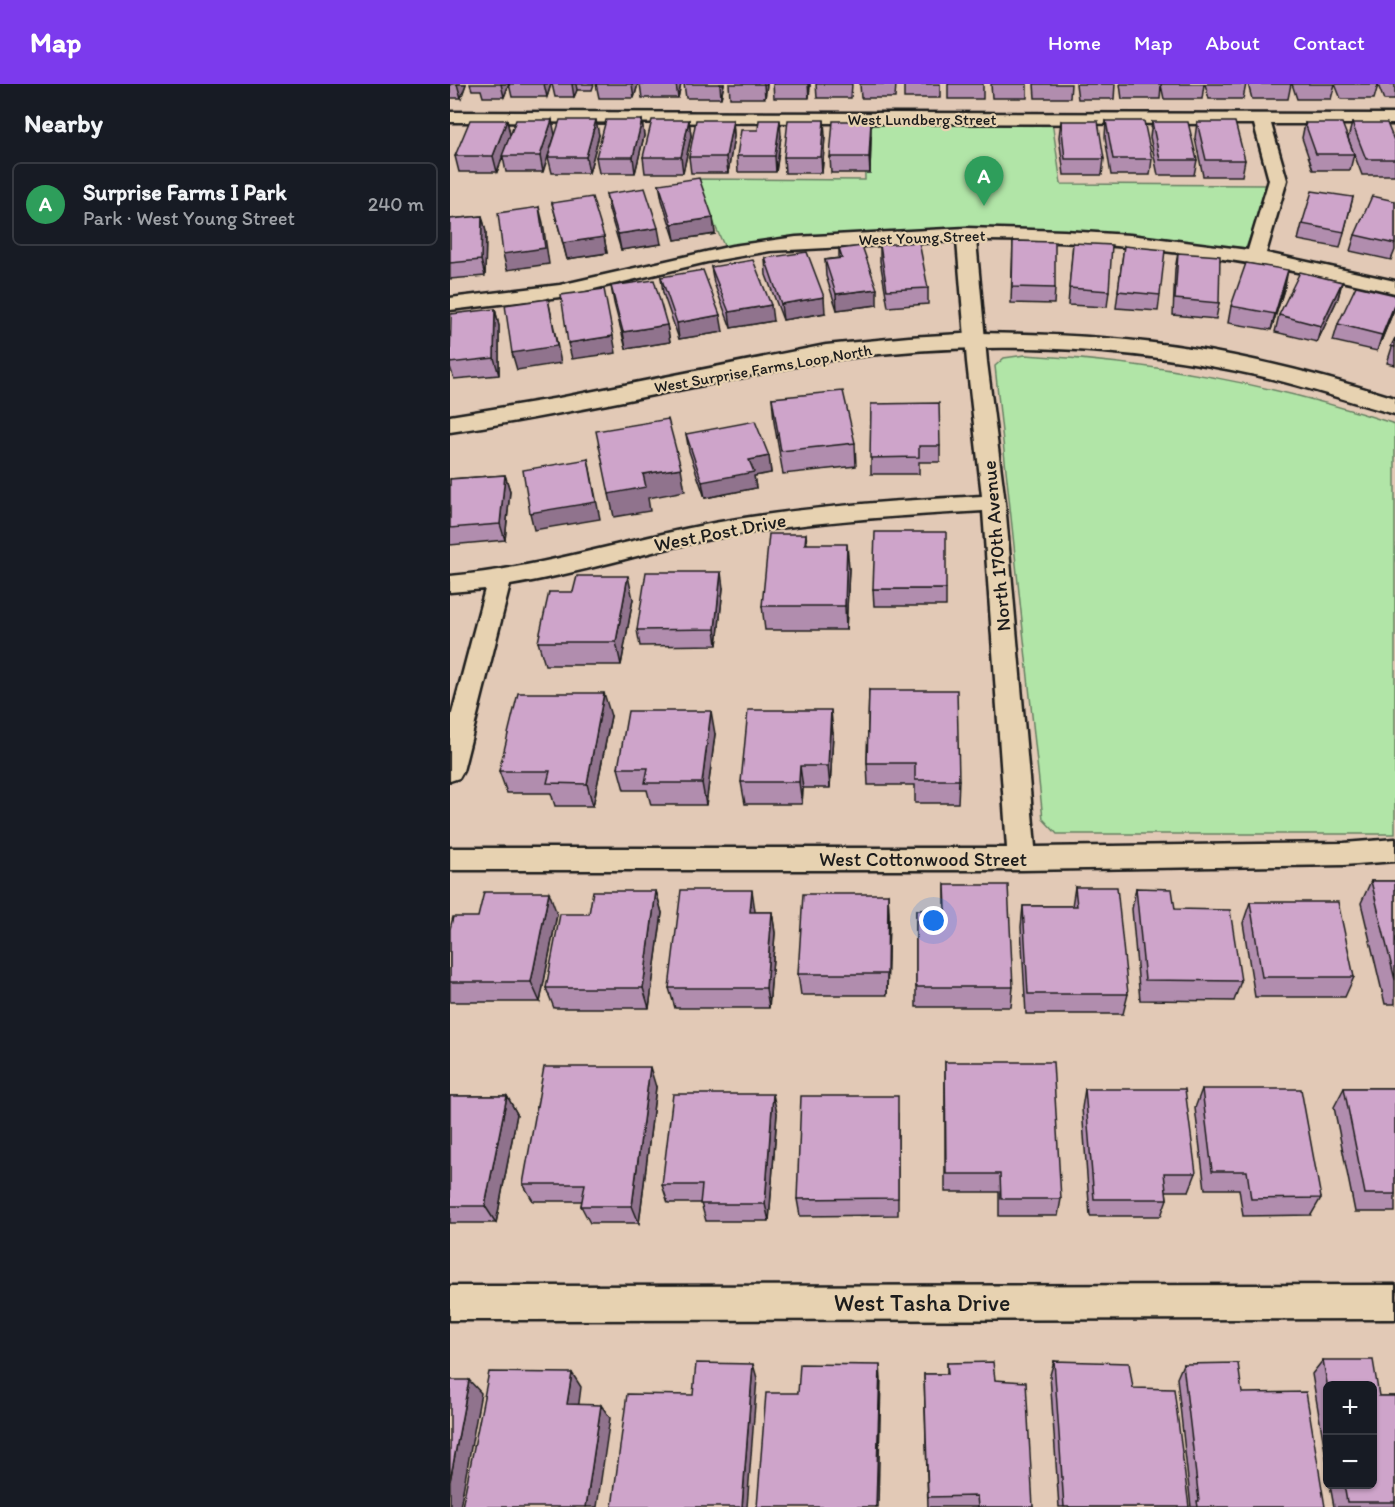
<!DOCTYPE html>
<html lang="en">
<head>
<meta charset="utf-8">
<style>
  body { margin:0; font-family:Itim,sans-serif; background:#242831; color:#f1f3f6 }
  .controls { position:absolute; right:18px; bottom:18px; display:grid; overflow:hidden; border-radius:9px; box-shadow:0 2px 4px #0004 }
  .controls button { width:54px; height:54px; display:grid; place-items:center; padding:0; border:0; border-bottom:2px solid #363941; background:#171b24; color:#f1f3f6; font:30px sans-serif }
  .you { position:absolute; left:484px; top:837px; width:21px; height:21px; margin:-15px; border:4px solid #fff; border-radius:50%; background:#1a73e8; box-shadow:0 0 0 9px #1a73e833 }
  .badge { display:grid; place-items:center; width:39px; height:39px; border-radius:50%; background:#7c3aed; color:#fff; font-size:20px; font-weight:700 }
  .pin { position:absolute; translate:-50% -50px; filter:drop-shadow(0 2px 3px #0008) }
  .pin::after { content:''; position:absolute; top:32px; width:21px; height:18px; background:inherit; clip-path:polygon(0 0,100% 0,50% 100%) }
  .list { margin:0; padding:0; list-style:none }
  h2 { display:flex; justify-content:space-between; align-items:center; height:78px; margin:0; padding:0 24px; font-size:26px }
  h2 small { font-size:20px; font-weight:400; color:#9ea1a6 }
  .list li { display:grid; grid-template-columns:39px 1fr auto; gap:18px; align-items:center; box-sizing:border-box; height:84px; margin:0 12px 12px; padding:0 12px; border:2px solid #363941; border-radius:9px }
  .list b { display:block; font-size:22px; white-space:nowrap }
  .list p { margin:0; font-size:20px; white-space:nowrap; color:#9ea1a6 }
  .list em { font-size:20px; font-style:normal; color:#9ea1a6 }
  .map { position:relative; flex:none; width:945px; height:1423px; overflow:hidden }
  header { display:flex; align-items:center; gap:36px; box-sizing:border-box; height:84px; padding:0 30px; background:#7c3aed; color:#fff }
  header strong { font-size:28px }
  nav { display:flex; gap:33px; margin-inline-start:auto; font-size:21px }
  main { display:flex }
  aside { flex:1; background:#171b24 }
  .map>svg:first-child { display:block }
</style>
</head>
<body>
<header>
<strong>Map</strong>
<nav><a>Home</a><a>Map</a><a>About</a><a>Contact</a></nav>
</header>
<main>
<aside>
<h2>Nearby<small></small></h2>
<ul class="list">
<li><span class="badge" style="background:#2e9e5b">A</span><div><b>Surprise Farms I Park</b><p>Park · West Young Street</p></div><em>240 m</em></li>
</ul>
</aside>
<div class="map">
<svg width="945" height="1423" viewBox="0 0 945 1423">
  <rect width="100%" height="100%" fill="#e2c9b6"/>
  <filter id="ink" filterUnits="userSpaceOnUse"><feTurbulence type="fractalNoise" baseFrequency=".0167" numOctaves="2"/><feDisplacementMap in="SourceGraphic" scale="12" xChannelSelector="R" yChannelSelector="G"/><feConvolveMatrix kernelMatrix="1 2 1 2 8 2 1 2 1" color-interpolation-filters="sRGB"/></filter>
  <g filter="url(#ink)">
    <path fill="#b1e5a7" stroke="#668062" stroke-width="1.5" d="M414 37H602L611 100 819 101 796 164C703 154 611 145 517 144 437 144 356 156 276 166L244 95 415 96Z
      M575 271C705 278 822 300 945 340V750H607L593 735 545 282 554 274Z"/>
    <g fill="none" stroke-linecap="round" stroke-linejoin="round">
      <defs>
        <path id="minor" d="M0 28 945 30V40H821L837 96 816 169 945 197V209C807 176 668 155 526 156L537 278 555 419 585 763 894 759 945 755V777L894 781 572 786H0V764H557L533 427C443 432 354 438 265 454 196 467 129 490 60 501L13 687 9 694 0 697V637L35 505 0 508V492C90 484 175 456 264 439 352 423 442 417 532 412L517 278 507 157 320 167 257 178 110 213 0 226V214L110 201 282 162 346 153 516 144 614 147 680 151 798 166 819 96 804 40 0 38Z
          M945 1201V1235L0 1236V1202Z"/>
        <path id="tertiary" d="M529 249C600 250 670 253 740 264 810 275 878 293 945 314V330C900 318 856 302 810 292 673 261 528 256 388 275 353 279 319 288 284 295 190 313 95 334 0 348V332L109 314 376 261 459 253Z"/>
      </defs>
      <use href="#minor" stroke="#1c1c1c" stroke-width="5"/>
      <use href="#tertiary" stroke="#1c1c1c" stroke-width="5"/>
      <use href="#minor" fill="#e7d2b1" fill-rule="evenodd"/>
      <use href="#tertiary" fill="#e7d2b1" fill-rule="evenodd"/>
    </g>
    <path fill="#b18dae" stroke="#1c1c1c" stroke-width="1.5" d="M0 0H16L11 14H0Z
      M20 0H59L54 13H33L31 6H22Z
      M59 0H101L97 13H62Z
      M102 0H144L142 6H127L124 13H105Z
      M146 0H188L184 14H149Z
      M190 0H231L228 14H192Z
      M234 0H274L271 14H236Z
      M279 0H317L315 14H280Z
      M323 0H360L359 14H324Z
      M366 0H402L401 14H367Z
      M410 0H446L445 14H411Z
      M454 0H490V14H454Z
      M498 0H533V15H498Z
      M541 0H577V14H542Z
      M584 0H621L620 14H585Z
      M626 0H665L664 15H628Z
      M670 0H754L752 15H714L711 1 710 15H672Z
      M755 0H796L793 15H759Z
      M798 0H841L838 15H802Z
      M842 0H885L881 15H847Z
      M885 0H945V16H934L928 1 924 15H891Z
      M57 36 60 51 102 36 93 88H56L53 73 47 88H9L5 72Z
      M192 36 194 52 185 89H149L146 73Z
      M239 36 241 52 233 89H195L193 73Z
      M283 36 284 52 278 89H241L239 73Z
      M611 37 654 75 652 91H614L609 53Z
      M656 37 702 75 700 91H661L655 53Z
      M702 38 747 76 744 91H708L700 53Z
      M747 38 795 76 792 92H753L745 54Z
      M855 39 904 70 900 86H863L852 54Z
      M902 39 945 59V91H912L898 54Z
      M149 51 139 89H102L98 73Z
      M331 52 326 88H288L287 72Z
      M375 52 372 89H335L334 73Z
      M421 53 420 89H381L380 73Z
      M209 100 263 134 265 150 225 156 212 116Z
      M156 110 211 160 171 166 159 126Z
      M903 113 890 164 848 156 852 140Z
      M945 117V166L941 176 900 167 905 151Z
      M102 119 154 153 157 169 117 175Z
      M32 132 36 148 35 192 0 195V135Z
      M563 157 605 204 604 220 561 219Z
      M623 159 659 207 657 223 618 221Z
      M430 161 478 204V220L438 223 430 177Z
      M674 162 710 211 708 227 666 224Z
      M389 165 427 221 387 226 376 192 375 176 389 174Z
      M728 169 769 219 766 235 723 231 725 185Z
      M315 174 375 229 333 236 316 191Z
      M261 183 323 237 281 244 264 199Z
      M211 193 273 248 229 255 213 209Z
      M892 198 888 214 867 258 825 248 829 231Z
      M161 202 217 241 220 258 176 265 164 219Z
      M835 202 821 246 778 239 781 222Z
      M945 211V223L943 228 927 267 883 257 888 240Z
      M45 225 49 242V291L4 295 0 283V248Z
      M945 254V281L937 279Z
      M322 314 405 359 406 382 333 390 324 338Z
      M421 320 490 362V378H469V390H421Z
      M236 350 319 372 321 389 304 392 306 404 255 414 239 367Z
      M55 391 60 407 55 456 0 461V395Z
      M356 450 357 460 399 484 396 546H315L312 522Z
      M273 504 267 561 190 562 187 546Z
      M423 505H496V522H424Z
      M123 508 183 515 171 581H95L88 558Z
      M419 606 509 696 508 719H465V701H418L417 679Z
      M161 632 143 722H105L101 709H57L49 687Z
      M383 649 380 704H353L352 720H295L291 698Z
      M265 650 256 721H201L197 706H174L168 684Z
      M921 797H945V920H935L911 819Z
      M495 801 563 903 561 923H466V826H495Z
      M625 803 678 910 673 930H576L571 843 573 822H622Z
      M686 804 725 825 791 897 784 917 690 916 682 825Z
      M206 807 212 829 199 924H104L96 904 139 830Z
      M438 810 439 832 437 911H351L348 890Z
      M800 818 904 893 895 913H805L793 839Z
      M305 828H322L325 849 319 924H225L219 904Z
      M107 830 90 918H0V845Z
      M495 978 611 1115 608 1132H549V1108H495Z
      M206 1003 189 1139H140L131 1122 132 1117H83L73 1100Z
      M894 1004H945V1128H905L884 1023Z
      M635 1005 746 1089 739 1107H716L717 1115 711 1132H640L632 1024Z
      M752 1005 871 1114 861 1131 793 1132 789 1105H755L745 1024Z
      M0 1012H57L67 1030 46 1139H0Z
      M327 1029 319 1137H256L251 1119H218L212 1101Z
      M448 1030V1131L350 1132 347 1115Z
      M873 1276 929 1312H945V1423H884L880 1401H922L878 1302V1385L862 1290Z
      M604 1277 683 1304 739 1423H609L600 1291Z
      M497 1279 545 1296 583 1423H478L474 1290H497Z
      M733 1280 792 1309 875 1423H741L727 1294Z"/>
    <path fill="#90738d" stroke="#1c1c1c" stroke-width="1.5" d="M7 0H16L11 14Z
      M51 0H59L54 13Z
      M94 0H101L97 13Z
      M122 0H126L127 6 124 13Z
      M182 0H188L184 14Z
      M226 0H231L228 14Z
      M270 0H274L271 14Z
      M314 0H317L315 14Z
      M358 0H360L359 14Z
      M57 36 60 51 47 88 43 72Z
      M102 36 105 51 93 88 90 72Z
      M146 36 149 51 139 89 136 73Z
      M192 36 194 52 185 89 183 73Z
      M239 36 241 52 233 89 231 73Z
      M283 36 284 52 278 89 276 73Z
      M330 36 331 52 326 88 325 72Z
      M374 36 375 52 372 89 371 73Z
      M421 37V53L420 89 419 73Z
      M89 123 93 139 99 180 57 186 53 170Z
      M32 132 36 148 35 192 31 176Z
      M263 134 265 150 225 156 222 140Z
      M208 144 211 160 171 166 168 150Z
      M154 153 157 169 117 175 113 159Z
      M838 186 835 202 821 246 825 230Z
      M892 198 888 214 867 258 871 242Z
      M427 205V221L387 226 386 210Z
      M374 213 375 229 333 236 331 220Z
      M98 215 111 279 67 286 62 269Z
      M945 219 943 228 927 267 932 251Z
      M321 221 323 237 281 244 279 228Z
      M45 225 49 242V291L44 274Z
      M270 231 273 248 229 255 227 239Z
      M217 241 220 258 176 265 173 248Z
      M163 252 166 269 122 275 118 259Z
      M319 372 321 389 304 392 306 404 255 414 252 398 299 376Z
      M138 375 150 435 84 446 80 429Z
      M231 384 235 407 198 414 200 427 164 433 159 410 193 390Z
      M55 391 60 407 55 456 50 440Z
      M397 460 399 484 396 546 395 522Z
      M271 488 273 504 267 561 265 545Z
      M178 492 183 515 171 581 166 558Z
      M154 609 161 632 143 722 137 700Z
      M381 626 383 649 380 704 378 682Z
      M261 627 265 650 256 721 252 699Z
      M350 682 353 704 352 720 349 698Z
      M302 806 305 827 303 849 300 828Z
      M206 807 212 829 199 924 193 904Z
      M99 808 107 830 90 918 81 898Z
      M438 810 439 832 437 911V890Z
      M322 828 325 849 319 924 316 904Z
      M200 983 206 1003 189 1139 182 1122Z
      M323 1010 327 1029 319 1137 315 1120Z
      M57 1012 67 1030 46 1139 35 1122Z
      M303 1280 307 1294 297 1423H292Z
      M430 1281 431 1295 428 1423H426Z
      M122 1289 131 1303 127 1334 117 1320Z
      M19 1296 31 1309 10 1423H0V1397Z
      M151 1321 160 1334 147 1423H136Z"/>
    <path fill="#cea4ca" stroke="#1c1c1c" stroke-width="1.5" d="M20 36H57L43 72H5Z
      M66 36H102L90 72H52Z
      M110 36H146L136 73H98Z
      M156 36H192L183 73H146Z
      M202 36H239L231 73H193Z
      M246 36H283L276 73H239Z
      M309 36H330L325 72H287L291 46H308Z
      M338 36H374L371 73H334Z
      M383 37H421L419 73H380Z
      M611 37H648L654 75H615Z
      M656 37H694L702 75H663Z
      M702 38H738L747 76H710Z
      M747 38H785L795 76H756Z
      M855 39H892L904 70H866Z
      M902 39H937L945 59V75H916Z
      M249 94 263 134 222 140 209 100Z
      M195 104 208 144 168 150 156 110Z
      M862 107 903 113 894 148 852 140Z
      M922 112 945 117V160L905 151Z
      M142 113 154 153 113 159 102 119Z
      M89 123 95 164 53 170 48 129Z
      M32 132 31 176 0 179V135Z
      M563 157 605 158V204L562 203Z
      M469 158 478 204 437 206 430 161Z
      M623 159 662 161 659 207 619 204Z
      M412 162 427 205 386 210 375 176 392 174 389 165Z
      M674 162 715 166 710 211 668 207Z
      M357 168 374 213 331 220 315 174Z
      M728 169 770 172 769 219 725 215Z
      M303 176 321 221 279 228 261 183Z
      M796 179 838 186 825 230 781 222Z
      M253 186 270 231 227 239 211 193Z
      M850 188 892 198 871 242 829 231Z
      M204 196 217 241 173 248 161 202Z
      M906 202 945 211V219L932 251 888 240Z
      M154 205 163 252 118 259 111 211Z
      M98 215 107 262 62 269 55 221Z
      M45 225 44 274 0 279 1 230Z
      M945 254V263L941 262Z
      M393 307 405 359 331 367 322 314Z
      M489 319 490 362H469V373L420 374 421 320Z
      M218 335 231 384 193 390 196 403 159 410 146 347Z
      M305 337 319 372 299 376 304 388 252 398 236 350Z
      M138 375 146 418 80 429 73 386Z
      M55 391 50 440 0 444V395Z
      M425 448H496V505H423Z
      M319 450H356L355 460H397L395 522H312Z
      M196 488H271L265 545 187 546Z
      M127 492H178L166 558H88L99 508H123Z
      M419 606H507L509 696H465V679H417Z
      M68 609H154L137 700 97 699 100 687H49Z
      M298 626H381L378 682H350L349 698H291Z
      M178 627H261L252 699H195L198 684H168Z
      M921 797H945V896Z
      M495 801H558L563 903H466V826H496Z
      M625 803H667L678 910H578L573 822H627Z
      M686 804 722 805 725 825 780 826 791 897 695 896Z
      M231 806H302L300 828H322L316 904H219Z
      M143 807H206L193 904H96L110 830H139Z
      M34 808H99L81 898H0V845L3 833H28Z
      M353 810H438L437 890H348Z
      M800 818H888L904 893H812Z
      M495 978H603L611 1115H551L550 1090H496Z
      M94 983H200L182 1122H131L135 1100H73Z
      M894 1004H945V1110H915Z
      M635 1005H735L746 1089H714L717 1115H644Z
      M752 1005H851L871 1114 801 1115 797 1087H762Z
      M223 1010H323L315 1120H250L252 1101H212Z
      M0 1012H57L35 1122H0Z
      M351 1012H448V1114L347 1115Z
      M873 1276H923L929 1312H945V1418H897L894 1401H922V1302H878V1305Z
      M604 1277 679 1279 683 1304 724 1305 739 1423H614Z
      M543 1278 545 1296 576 1298 583 1423H528L527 1412 478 1413 474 1290H498L497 1279Z
      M246 1279 303 1280 292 1423H162L177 1310 243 1311Z
      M788 1279 792 1309 856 1308 875 1423H748L747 1417H749L733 1280Z
      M350 1280 430 1281 426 1423H307L316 1309H348Z
      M39 1288 122 1289 117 1320 151 1321 136 1423H12Z
      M0 1296H19L0 1397Z"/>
  </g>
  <g text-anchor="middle" stroke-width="4.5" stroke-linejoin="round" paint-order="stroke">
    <g font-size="16" fill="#1c1c1c" stroke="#e7d2b1">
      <text x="472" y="41">West Lundberg Street</text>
      <text transform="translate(472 153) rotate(-2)" y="6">West Young Street</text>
      <text transform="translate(313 284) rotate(-10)" y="6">West Surprise Farms Loop North</text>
    </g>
    <g font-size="20" fill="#1c1c1c" stroke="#e7d2b1">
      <text transform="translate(270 448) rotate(-11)" y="7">West Post Drive</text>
      <text transform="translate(546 462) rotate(-95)" y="7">North 170th Avenue</text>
      <text x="473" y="782">West Cottonwood Street</text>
    </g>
    <g font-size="24" fill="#1c1c1c" stroke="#e7d2b1">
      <text x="472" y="1227">West Tasha Drive</text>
    </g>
  </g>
</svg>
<div class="controls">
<button>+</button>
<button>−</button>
</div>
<div class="you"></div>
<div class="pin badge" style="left:534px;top:122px;background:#2e9e5b">A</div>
</div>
</main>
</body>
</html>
